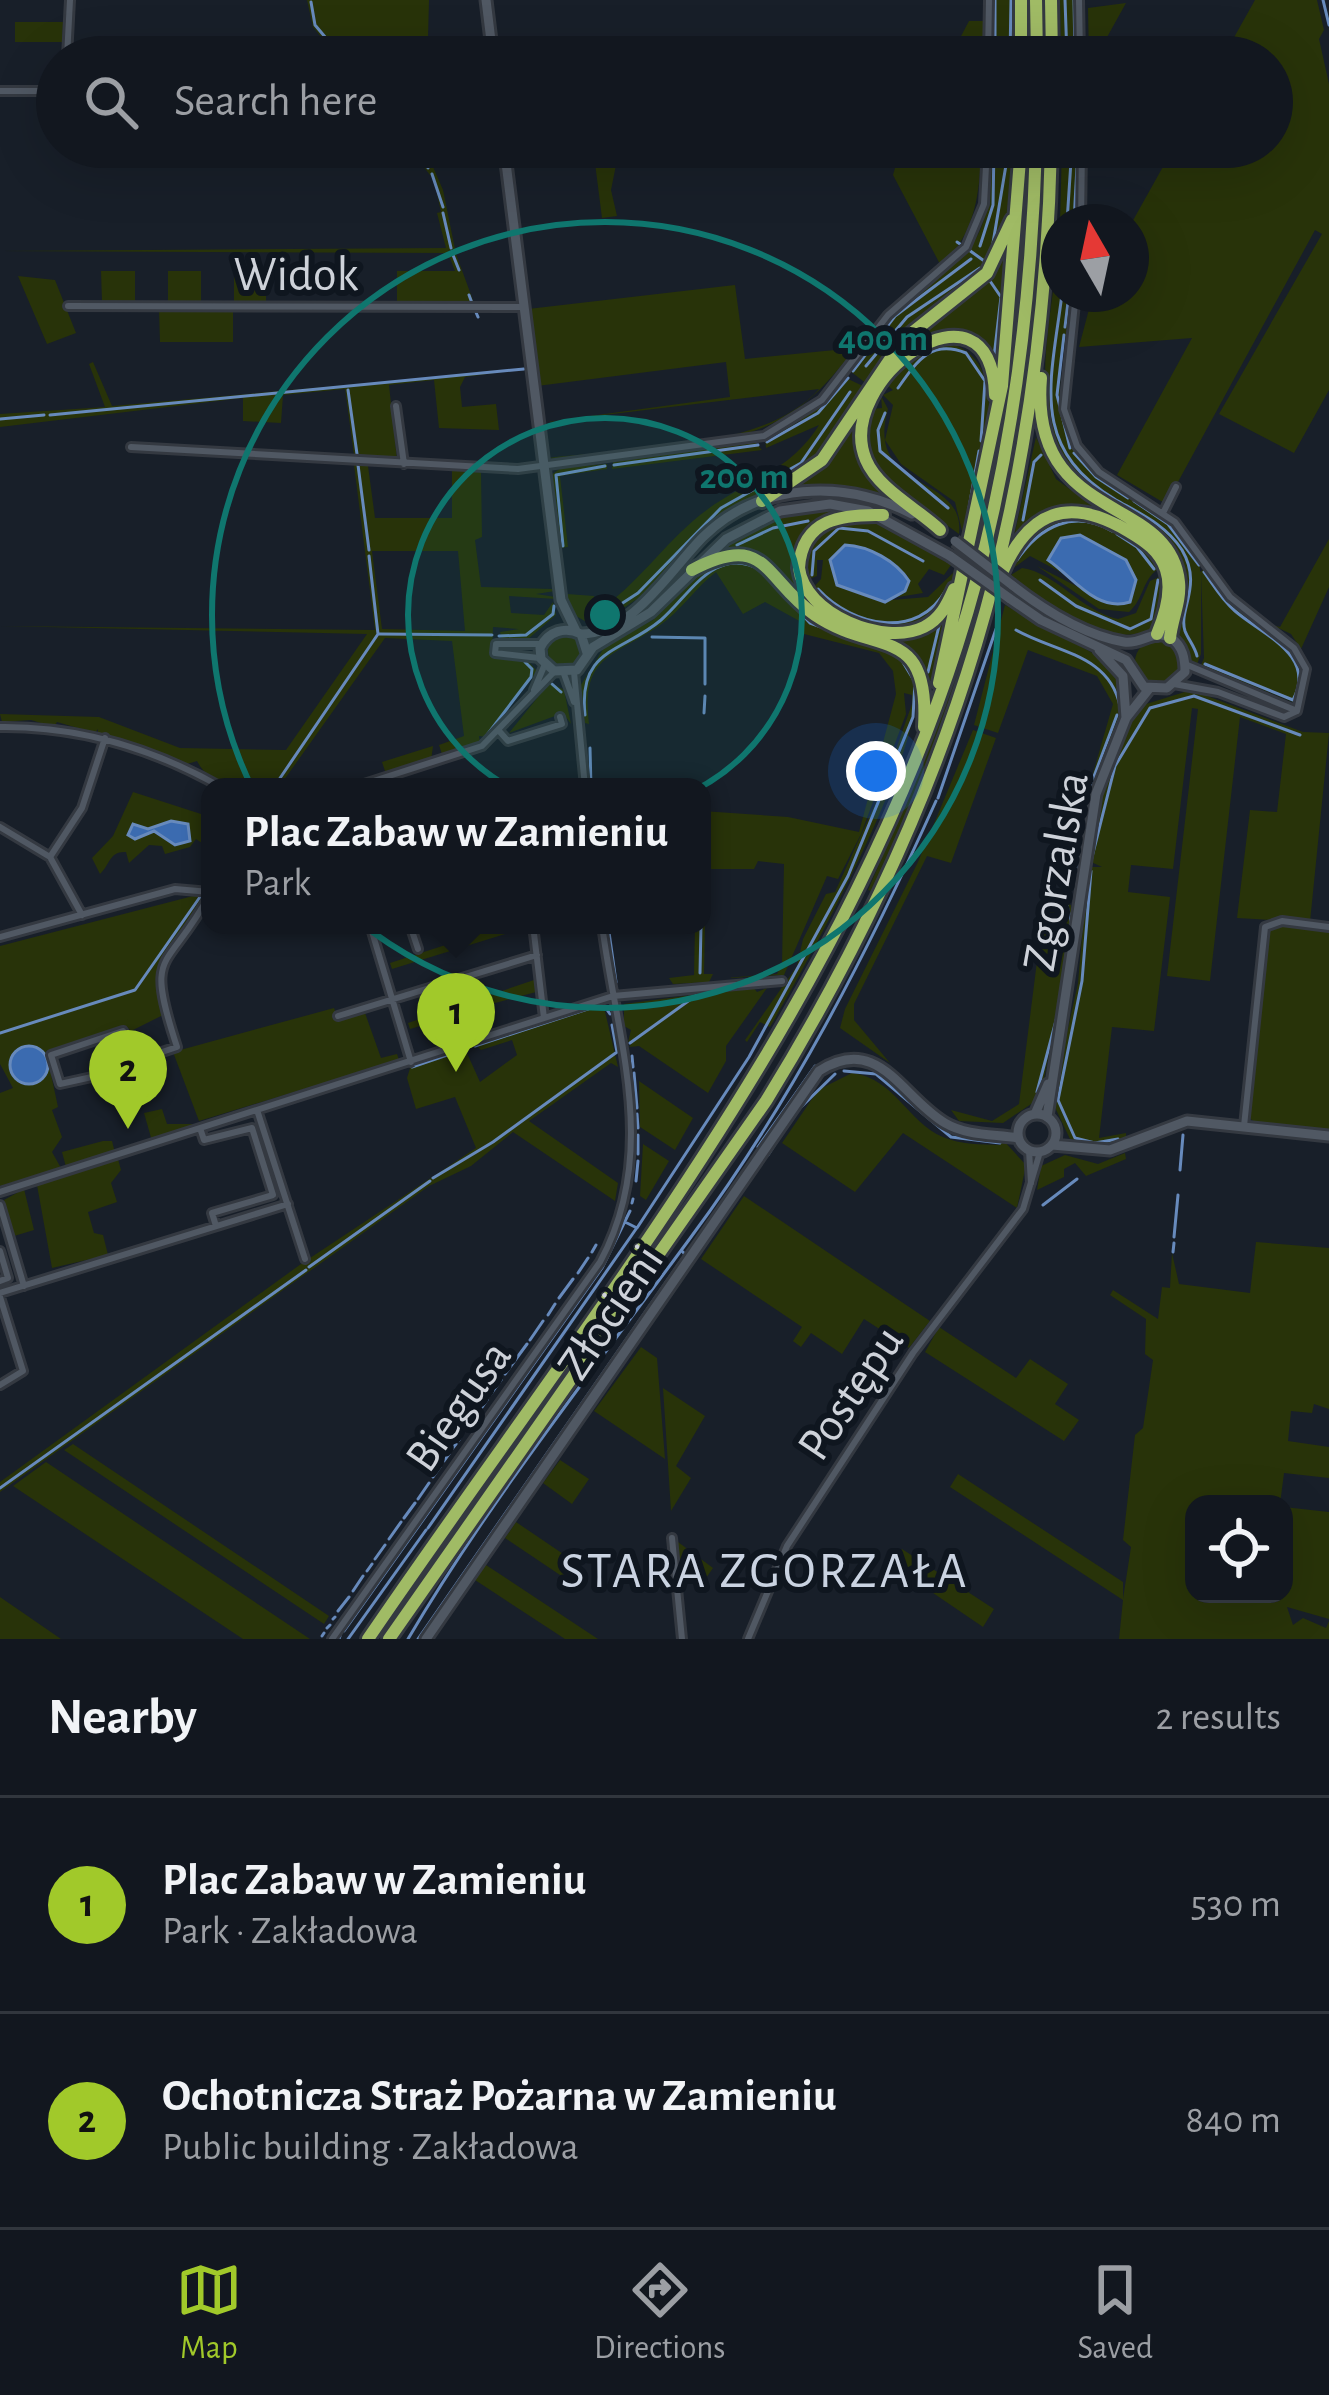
<!DOCTYPE html>
<html lang="en">
<head>
<meta charset="utf-8">
<style>
  body { margin:0; font-family:"Alegreya Sans",sans-serif; background:#1f242c; color:#f1f3f6 }
  .controls { position:absolute; right:36px; bottom:36px; display:grid; overflow:hidden; border-radius:24px; box-shadow:0 12px 48px #0002 }
  .controls button { width:108px; height:108px; display:grid; place-items:center; padding:0; border:0; border-bottom:3px solid #31363d; background:#12171f; color:#f1f3f6; font:60px sans-serif }
  .compass { position:absolute; left:1041px; top:204px; width:108px; height:108px; border-radius:50%; background:#12171f; box-shadow:0 12px 48px #0002; rotate:351deg }
  .you { position:absolute; left:876px; top:771px; width:42px; height:42px; margin:-30px; border:9px solid #fff; border-radius:50%; background:#1a73e8; box-shadow:0 0 0 18px #1a73e833 }
  .badge { display:grid; place-items:center; width:78px; height:78px; border-radius:50%; background:#a1c92a; color:#111; font-size:39px; font-weight:700 }
  .pin { position:absolute; translate:-50% -99px; filter:drop-shadow(0 3px 6px #0008) }
  .pin::after { content:''; position:absolute; top:63px; width:42px; height:36px; background:inherit; clip-path:polygon(0 0,100% 0,50% 100%) }
  .popup { position:absolute; left:201px; top:778px; width:510px; height:156px; box-sizing:border-box; display:grid; place-content:center; border-radius:24px; background:#12171f; filter:drop-shadow(0 3px 9px #0005); font-size:39px; white-space:nowrap; color:#9c9fa4 }
  .popup b { font-size:45px; color:#f1f3f6 }
  .popup::after { content:''; position:absolute; left:50%; top:100%; margin-left:-24px; border:24px solid transparent; border-top-color:#12171f }
  .list { margin:0; padding:0; list-style:none }
  h2 { display:flex; justify-content:space-between; align-items:center; height:156px; margin:0; padding:0 48px; font-size:51px }
  h2 small { font-size:39px; font-weight:400; color:#9c9fa4 }
  .list li { display:grid; grid-template-columns:78px 1fr auto; gap:36px; align-items:center; box-sizing:border-box; height:216px; padding:0 48px; border-top:3px solid #31363d }
  .list b { display:block; font-size:45px; white-space:nowrap }
  .list p { margin:0; font-size:39px; white-space:nowrap; color:#9c9fa4 }
  .list em { font-size:39px; font-style:normal; color:#9c9fa4 }
  .icon { flex:none; width:66px; height:66px; fill:none; stroke:currentColor; stroke-width:2; stroke-linecap:round; stroke-linejoin:round }
  .map { position:relative; flex:none; width:1329px; height:1639px; overflow:hidden }
  .search { position:absolute; background:#12171f; box-shadow:0 12px 48px #0002; left:36px; right:36px; top:36px; height:132px; display:flex; align-items:center; gap:30px; box-sizing:border-box; padding:0 42px; border-radius:66px; color:#9c9fa4; font-size:45px }
  .sheet { height:588px; background:#12171f }
  nav { display:flex; justify-content:space-around; align-items:center; box-sizing:border-box; height:168px; border-top:3px solid #31363d; background:#12171f; font-size:33px; color:#9c9fa4 }
  nav a { display:grid; justify-items:center; gap:6px }
  nav .on { color:#a1c92a }
  .map>svg:first-child { display:block }
</style>
</head>
<body>
<div class="map">
<svg width="1329" height="1639" viewBox="0 0 1329 1639">
  <rect width="100%" height="100%" fill="#181f29"/>
  <path fill="#283309" fill-rule="evenodd" d="M307 0H429L428 38H484L487 57H449V47L418 44 416 48 342 45 350 57H337L313 27Z
    M992 0H1013V57H991Z
    M1060 0H1076L1077 57H1061Z
    M1255 0H1317L1324 30 1319 39 1329 84V390L1294 453 1219 414 1322 234 1315 230 1166 504 1117 475 1192 338 1079 347 1093 294H1131V224L1174 147H1272V57H1223Z
    M1126 3 1096 57H1089L1088 8Z
    M969 21H983V57H950Z
    M15 22H63L62 42H15Z
    M408 147 486 150 427 153 443 190 455 249 448 251 456 254 474 303 397 302V271H455L448 253 0 251 446 248 437 213 441 212 434 180Z
    M901 147H981L975 152 981 155C979 199 974 234 941 266L893 175Z
    M991 147H1013L1006 225 988 265 905 331 867 384 850 371C865 350 880 322 901 306 974 247 990 250 991 147Z
    M1026 147 1029 173 1008 391H1004Z
    M1041 147C1065 190 1007 497 993 561L987 557 999 505Z
    M1062 147H1078V222H1060Z
    M617 160 611 190 617 216 602 218 595 163Z
    M1059 240V294H1073C1067 336 1053 384 1064 426 1080 492 1203 512 1200 572L1204 569C1231 611 1299 641 1301 682L1293 702 1201 665 1204 658 1201 574V654L1196 667C1157 622 1200 603 1179 556 1164 524 1128 513 1100 496 1014 443 1053 323 1059 240Z
    M1008 245 997 373 989 356 947 332 906 346C940 302 976 303 1008 245Z
    M101 271H135V302L102 301Z
    M168 271H201V301L168 302Z
    M234 271H266V302H234Z
    M18 276 55 280 76 333 47 344Z
    M735 285 745 359 855 348C785 443 739 437 630 451 606 454 571 464 548 458 628 448 763 452 819 389L546 422 730 397 726 362 537 386 528 309Z
    M159 309 233 310V342H160Z
    M938 341C1027 352 975 482 964 539L955 502 901 464 885 440 893 405 883 395 893 390 887 385 900 364Z
    M93 362 112 406 526 369 465 377 460 387 462 407 496 404 499 430 439 428 434 380 389 385 397 459 354 455 345 389 283 395 281 423 243 421V398L0 427V414L105 407 89 364Z
    M844 377 865 387 817 460 717 518 649 591 595 627 571 613 567 594 594 596 597 612C637 585 663 545 700 515 743 481 789 474 819 425L766 448 765 439 799 422Z
    M881 396 888 409C864 493 966 473 959 534 915 500 853 480 872 409L882 408Z
    M856 422 863 466 894 498 840 485 793 488 821 468Z
    M1036 437 1056 479 1095 508C1060 506 1042 513 1014 536Z
    M755 442 762 450 612 469 613 462Z
    M607 464V469L560 476 568 547 561 548 551 475 561 468Z
    M354 465 368 466 375 518H452V470L481 472 482 537 475 540 481 587 552 589 553 571 555 591 536 594 556 597V599L509 596 511 613 544 615 553 602 556 615 528 639H502L500 632 519 629 493 627 492 658 527 660 537 671 487 737 479 736 480 743 442 754 439 745 464 736 452 641 385 638 279 787C248 787 213 792 197 761L187 764 98 734V729L95 733 57 722 54 727 31 720 2 722 0 714 99 717 180 748 286 750 367 634 0 626 375 630ZM372 551H458L465 631 382 629Z
    M827 508 844 509C804 522 788 550 800 591 770 570 760 544 717 551L783 514Z
    M855 518 882 524 951 565 944 575 929 569 918 584 923 593 892 598 908 576 870 550 880 601 928 597 957 569C934 646 860 642 813 588L821 579 823 560H817V576L809 579 804 559 819 530Z
    M1057 518C1095 519 1142 531 1158 569 1142 580 1144 599 1129 612L1099 609 1037 566 1111 604 1134 594 1136 580 1048 560 1068 576 1030 556 1008 572 1036 529Z
    M1329 539V587L1301 649 1291 634 1272 625 1280 627Z
    M739 560C773 571 786 602 815 622 844 641 893 638 912 669 943 721 803 971 770 1027L760 1022 747 1042 745 1040 797 966 803 939 826 894 835 892 882 789 912 704V695L904 693 906 714 861 834 838 879 827 876 784 975 724 978 777 974 782 964 784 864 758 861 754 869H706L704 974H713L709 982 673 984 669 978 694 975 695 925H702V811L788 817 859 832 896 694 893 671 879 653 804 634 803 623 765 602 743 614 716 572C695 588 681 611 659 626 611 658 581 656 589 724L585 723 579 688 605 646 653 620 700 574Z
    M1022 568C1057 573 1081 611 1118 619L1136 613 1150 581 1159 577 1164 596 1154 628C1103 652 1051 607 1011 575Z
    M980 586 985 590 923 779 874 892 868 890 926 753Z
    M1005 605 1098 656 1119 675 1123 705 1086 803 1071 892 1059 891 1113 704 1097 676 1028 650 998 733 974 725Z
    M943 623V626L931 681 917 656 895 639Z
    M548 651a17 17 0 1 1 34 0a17 17 0 1 1-34 0Z
    M1135 662a22 22 0 1 1 44 0a22 22 0 1 1-44 0Z
    M550 682 564 690 571 724 563 713 509 733Z
    M1191 690 1303 732 1329 733 1310 922 1237 918 1250 810 1277 812 1286 734 1240 717 1210 981 1167 976 1198 709 1192 708 1173 869 1131 865 1128 892 1170 897 1154 1031 1112 1027 1099 1138 1126 1133V1138L1101 1145 1070 1139 1052 1101 1078 983 1088 867H1102L1089 861C1098 807 1110 751 1143 705Z
    M973 730 996 738 951 863 927 856 854 1004V1020L890 1063 840 1028 845 1009 918 862Z
    M433 746 431 761 386 774 382 762Z
    M133 792 201 814 206 820 203 827 210 833 209 848 196 839 190 847 165 854 162 846 149 845 129 863 126 852C109 851 110 865 100 874L92 858 113 836Z
    M197 895 204 900C176 939 149 966 163 1015L131 1031 126 1026 46 1051 58 1107 52 1110 62 1137 52 1152 61 1168 0 1186V1093L13 1088 0 1064V946Z
    M1045 898 1071 905 1073 934 1059 937 1072 940 1040 1098 1003 1123 959 1121 951 1110 992 1121 1019 1104Z
    M1281 924 1329 928V1130L1258 1124 1246 1116 1267 933Z
    M507 925H528V927L392 969 390 963Z
    M534 980 536 992 473 1009 480 1034 446 1045 437 1021 410 1029 408 1023Z
    M753 987 757 992 767 988 726 1046V1061L708 1093 639 1046 629 1047 634 1040 628 1042 631 1030 624 1026V1004Z
    M603 1003 618 1067 611 1063 529 1121 618 1183 615 1201 513 1132 471 1166 429 1186 0 1492V1482L301 1264 476 1148 455 1097 416 1109 407 1078 411 1065 466 1051 480 1082 517 1055 512 1040 481 1050 475 1044Z
    M334 1008 339 1021 365 1013 381 1058 397 1054 399 1060 199 1121 173 1052Z
    M122 1034 136 1081 105 1078 97 1042Z
    M852 1073C896 1079 907 1122 943 1137 961 1145 981 1144 1000 1145L1003 1140 1026 1165 1017 1208 903 1133 855 1192 782 1143 818 1090Z
    M639 1081 693 1118 675 1150 640 1127Z
    M162 1109 167 1124H194V1128L152 1141 144 1113Z
    M103 1141H112L115 1153 66 1167 62 1152Z
    M643 1144 669 1161 646 1200 640 1196Z
    M1125 1153 1126 1159 1086 1176 1075 1163 1064 1169V1177L1037 1190 1041 1166 1065 1155 1098 1164Z
    M118 1159 121 1170 111 1183 117 1202 88 1212 94 1233 103 1235 108 1255 52 1268 37 1185Z
    M24 1189 34 1230 14 1236 4 1200Z
    M744 1196 930 1321 909 1348 864 1319 842 1354 811 1333 801 1347 793 1341 802 1327 701 1259Z
    M1256 1242 1329 1248V1409L1314 1404 1312 1413 1291 1411 1288 1441 1329 1447V1478L1284 1473 1280 1504H1194V1594H1284V1507L1329 1512V1619L1287 1607 1293 1625 1303 1618 1326 1628 1329 1621V1639H1119L1123 1600 950 1487 958 1474 1123 1582V1599L1131 1547 1123 1540 1135 1435 1143 1428 1153 1360 1145 1354 1146 1319 1110 1295 1113 1290 1158 1319 1162 1287 1170 1288 1172 1253 1179 1284 1250 1293Z
    M939 1327 1016 1378 1030 1359 1068 1384 1055 1404 1079 1420 1064 1441 925 1352Z
    M641 1347 657 1358 665 1459 594 1411Z
    M663 1388 705 1416 676 1466 691 1478 671 1511Z
    M73 1444 329 1616 324 1624 64 1450Z
    M560 1460 589 1479 572 1504 543 1483Z
    M46 1462 310 1639H243L13 1486Z
    M516 1522 575 1562 563 1577 505 1538Z
    M674 1539 713 1568 699 1588 677 1574Z
    M902 1549 994 1609 983 1627 892 1565Z
    M486 1565 598 1639H565L475 1580Z
    M0 1597 61 1639H0Z"/>
  <path fill="#3b6bb0" stroke="#678abc" stroke-width="3" d="M1080 535 1126 560 1136 580 1130 602C1096 613 1072 576 1048 560L1061 538Z
    M845 545C869 546 896 561 909 581L905 591 885 602 837 585 830 560Z
    M171 821 188 824 190 841 175 845 154 831 135 839 128 835 133 824 148 829Z
    M10 1065a19 19 0 1 1 38 0a19 19 0 1 1-38 0Z"/>
  <g fill="none" stroke-linecap="round" stroke-linejoin="round">
    <path stroke="#678abc" stroke-width="3" d="M1065 0 1067 57
      M1074 0 1075 57
      M1323 0 1329 25
      M311 2 315 25 342 57
      M995 57V0
      M1010 57 1011 0
      M413 147 428 168
      M1069 147 1071 155
      M1077 147V161
      M432 174 443 207
      M443 213 451 248
      M1067 222 1071 161
      M1074 222 1077 166
      M957 242 960 244
      M980 246 993 205 994 147
      M992 249 1009 147
      M969 250 987 263
      M453 255 459 270
      M1058 277H1059
      M990 281 1001 297 994 357
      M1062 294C1051 382 1028 447 1116 500 1141 514 1166 525 1182 550 1203 586 1178 609 1185 631 1188 639 1195 647 1197 656
      M469 295 472 303
      M475 310 478 317
      M1065 327 1069 294
      M1064 335 1057 395 1070 448
      M866 366 907 317 980 268
      M853 371 895 316 971 259
      M898 388C917 361 931 339 966 353L985 381 981 441
      M348 390 357 454
      M885 413 878 430 880 451 948 508
      M50 415 524 369
      M0 419 44 415
      M767 442 818 413 848 378
      M1074 453 1096 477 1128 498
      M358 465 369 550
      M614 465 758 445
      M1134 501 1168 524 1199 565
      M969 508 979 451
      M1023 520 1034 462 1041 455
      M1117 534 1137 547 1154 569
      M737 545 773 528 808 521
      M563 546 556 475 605 466
      M1017 560C1040 526 1074 509 1112 531
      M1204 572C1214 586 1222 600 1235 611 1263 635 1317 655 1293 700L1205 664
      M812 575 814 551 839 528 868 531 923 561
      M767 577 810 623 843 635
      M1040 580 1076 606 1130 629 1151 619 1158 580
      M818 589C853 627 918 640 946 590
      M595 621 638 593 721 508 801 463 850 392
      M1016 630C1057 653 1109 654 1120 706
      M380 634 492 635
      M499 636 526 635 553 614 554 606
      M652 637 705 638V684
      M928 672 939 626
      M552 684 561 692
      M704 713 705 696
      M585 715C578 648 622 653 661 620 690 595 715 544 761 570
      M487 735 531 677 532 669 525 662
      M590 748 591 787
      M274 787 378 634 369 556
      M938 798 996 629
      M702 815V812
      M1091 861 1115 766 1150 708 1194 696 1300 735
      M1091 871 1082 981 1058 1100 1075 1138 1095 1143 1118 1139
      M209 883 210 882
      M1067 890 1075 875 1084 803 1117 715
      M1067 906 1072 925
      M608 925 616 982
      M700 973 701 925
      M0 1033 135 990 200 897
      M630 1043 698 994
      M475 1046 603 1004 610 1014
      M632 1056 633 1067
      M412 1067 456 1052
      M844 1071 876 1074 951 1137 1000 1143
      M634 1073 637 1108
      M1037 1092 1058 1013
      M798 1110 835 1074
      M637 1114 638 1128
      M786 1128 795 1115
      M638 1135V1154
      M758 1147 815 1066
      M768 1155 782 1133
      M1180 1170 1183 1135
      M433 1178 493 1142 617 1052 612 1025
      M636 1181 638 1161
      M632 1203 633 1199
      M1043 1205 1077 1179
      M625 1222 637 1228 749 1057 848 876 913 717 915 682 901 659
      M1174 1237 1178 1195
      M592 1252 596 1245
      M1173 1252 1174 1243
      M309 1267 430 1181
      M578 1273 588 1258
      M559 1298 573 1279
      M548 1315 555 1304
      M530 1340 543 1321
      M505 1374 527 1344
      M491 1394 501 1380
      M476 1416 487 1400
      M466 1430 472 1421
      M459 1440 461 1436
      M452 1449 456 1444
      M444 1461 449 1454
      M433 1477 440 1467
      M0 1488 306 1270
      M418 1499 429 1483
      M404 1518 415 1503
      M428 1528 636 1229
      M389 1539 401 1522
      M375 1559 385 1545
      M367 1571 372 1564
      M353 1591 363 1576
      M338 1611 349 1597
      M333 1619 335 1617
      M327 1628 330 1625
      M344 1631 602 1268 630 1211
      M322 1636 324 1633
      M339 1639 340 1636
      M348 1639 426 1530
      M408 1639C491 1498 595 1368 691 1237 791 1102 867 954 936 801
      M418 1639 685 1255 683 1252"/>
    <defs>
      <path id="street" d="M1079 0 1080 57
        M67 57 70 0
        M988 57 989 0
        M0 91H57
        M1081 222 1082 147
        M1076 294 1064 409 1077 446 1099 472 1175 522 1230 597 1294 648 1306 669 1297 711 1284 717 1218 692 1174 684
        M68 306 523 307
        M396 406 404 464
        M131 447 518 469 764 436 822 400 888 315 966 247 984 204 987 147
        M1163 513 1176 487
        M495 653 496 644H541
        M495 653 539 658
        M1185 664 1297 711
        M574 672 585 787
        M564 674 574 702
        M534 690 545 664
        M0 727C80 726 152 748 221 787
        M500 732 508 741 562 724 560 717
        M355 787 482 746 553 673
        M0 827 50 857 82 915
        M50 857 82 808 105 738
        M370 925 411 1062
        M410 925 418 949
        M449 925 453 938
        M488 925 489 927
        M533 925 544 1018
        M0 937 175 889 210 892
        M338 1016 537 955
        M101 1075 60 1084 51 1055 123 1031 138 1060 177 1047C144 946 167 974 210 894
        M257 1110 305 1259
        M1244 1126 1265 927 1282 921 1329 927
        M200 1128 204 1140 252 1128 273 1195 212 1213 216 1226
        M1029 1150 1031 1183
        M0 1192 613 996 782 981
        M0 1205 24 1286
        M0 1251 8 1278 0 1281
        M0 1293 288 1204
        M0 1297 23 1371 0 1385
        M672 1538 682 1639
        M332 1639 600 1262C660 1151 617 1041 602 925
        M748 1639 787 1546 913 1353 1023 1209 1040 1152"/>
      <path id="secondary" d="M486 0 493 57
        M504 147 561 600 576 631
        M1009 598 1041 620 1126 660 1144 687 1167 688 1185 672C1185 659 1183 646 1171 638 1153 628 1142 645 1124 642 1084 635 1044 610 1012 585
        M581 634C633 634 670 570 703 537 759 482 844 479 912 514
        M1099 650 1123 676 1126 718
        M587 653 581 634C565 626 548 631 540 648L541 659 554 671 577 670 593 647 651 612 726 539 780 511 830 504 868 511 950 556
        M1018 1133a19 19 0 1 1 38 0a19 19 0 1 1-38 0Z
        M1035 1114 1048 1084
        M1047 1117 1096 794 1126 718 1149 689
        M1052 1145 1110 1150 1187 1121 1329 1136
        M426 1639 819 1071C879 1033 901 1097 945 1123 967 1136 994 1134 1018 1138"/>
      <path id="highway" d="M1021 0V57
        M1036 0 1037 57
        M1051 0 1052 57
        M1041 378C1029 525 1170 493 1179 582 1181 601 1172 619 1170 638
        M762 501 822 460 903 340 987 273 1012 220
        M883 515C843 514 802 518 799 568 804 614 884 647 924 627 940 619 947 605 954 589
        M940 530C918 509 878 489 866 460 832 380 991 266 995 395
        M692 570C768 530 764 580 815 615 875 656 930 623 924 727
        M1002 573C1029 510 1069 496 1128 531 1145 541 1160 551 1166 570 1173 591 1165 615 1157 634
        M939 683 1002 386 1021 147
        M368 1639C584 1322 838 1017 957 646 1009 485 1031 315 1036 147
        M389 1639 766 1101C954 796 1043 506 1051 147"/>
    </defs>
    <use href="#street" stroke="#343941" stroke-width="12"/>
    <use href="#secondary" stroke="#343941" stroke-width="15"/>
    <use href="#highway" stroke="#343941" stroke-width="18"/>
    <use href="#street" stroke="#505863" stroke-width="6"/>
    <use href="#secondary" stroke="#505863" stroke-width="9"/>
    <use href="#highway" stroke="#a0bb65" stroke-width="12"/>
    <defs>
      <path id="secondary-bridge" d="M955 541 1012 585
        M950 556 1009 598"/>
    </defs>
    <use href="#secondary-bridge" stroke="#343941" stroke-width="15" stroke-linecap="butt"/>
    <use href="#secondary-bridge" stroke="#505863" stroke-width="9"/>
  </g>
  <circle cx="605" cy="615" r="197" fill="#0f766e" fill-opacity=".12"/>
  <g fill="none" stroke="#0f766e" stroke-width="6">
    <circle cx="605" cy="615" r="197"/>
    <circle cx="605" cy="615" r="393"/>
  </g>
  <g text-anchor="middle" stroke-width="12" stroke-linejoin="round" paint-order="stroke">
    <g font-size="48" fill="#ced2d9" stroke="#0f161f">
      <text x="296" y="290">Widok</text>
      <text transform="translate(1054 871) rotate(-80)" y="17">Zgorzalska</text>
      <text transform="translate(609 1311) rotate(-56)" y="17">Złocieni</text>
      <text transform="translate(849 1392) rotate(-56)" y="17">Postępu</text>
      <text transform="translate(457 1405) rotate(-55)" y="17">Biegusa</text>
    </g>
    <g font-size="51" letter-spacing="3" fill="#cad3e1" stroke="#0f161f">
      <text x="765" y="1587">STARA ZGORZAŁA</text>
    </g>
  </g>
  <circle cx="605" cy="615" r="18" fill="#0f766e" stroke="#0f161f" stroke-width="6"/>
  <g font-size="36" text-anchor="middle" font-weight="bold" fill="#0f766e" stroke="#0f161f" stroke-width="12" stroke-linejoin="round" paint-order="stroke">
    <text x="883" y="350">400 m</text>
    <text x="744" y="488">200 m</text>
  </g>
</svg>
<div class="controls">
<button><svg class="icon" aria-label="locate" viewBox="0 0 24 24"><circle cx="12" cy="12" r="6"/><path d="M12 2v4M12 18v4M2 12h4M18 12h4"/></svg></button>
</div>
<svg class="compass" viewBox="-18 -18 36 36"><path d="M0-13l5 13h-10z" fill="#e53935"/><path d="M0 13l5-13h-10z" fill="#9c9fa4"/></svg>
<div class="you"></div>
<div class="pin badge" style="left:456px;top:1072px">1</div>
<div class="popup"><b>Plac Zabaw w Zamieniu</b>Park</div>
<div class="pin badge" style="left:128px;top:1129px">2</div>
<div class="search"><svg class="icon" aria-label="search" viewBox="0 0 24 24"><circle cx="10" cy="10" r="6"/><path d="M15 15l6 6"/></svg>Search here</div>
</div>
<section class="sheet">
<h2>Nearby<small>2 results</small></h2>
<ul class="list">
<li><span class="badge">1</span><div><b>Plac Zabaw w Zamieniu</b><p>Park · Zakładowa</p></div><em>530 m</em></li>
<li><span class="badge">2</span><div><b>Ochotnicza Straż Pożarna w Zamieniu</b><p>Public building · Zakładowa</p></div><em>840 m</em></li>
</ul>
</section>
<nav>
<a class="on"><svg class="icon" aria-label="map" viewBox="0 0 24 24"><path d="M3 6l6-2 6 2 6-2v14l-6 2-6-2-6 2zM9 4v14M15 6v14"/></svg>Map</a>
<a><svg class="icon" aria-label="directions" viewBox="0 0 24 24"><path d="M12 3l9 9-9 9-9-9zM9 14v-3h6M13 9l2 2-2 2"/></svg>Directions</a>
<a><svg class="icon" aria-label="saved" viewBox="0 0 24 24"><path d="M7 4h10v16l-5-4-5 4z"/></svg>Saved</a>
</nav>
</body>
</html>
